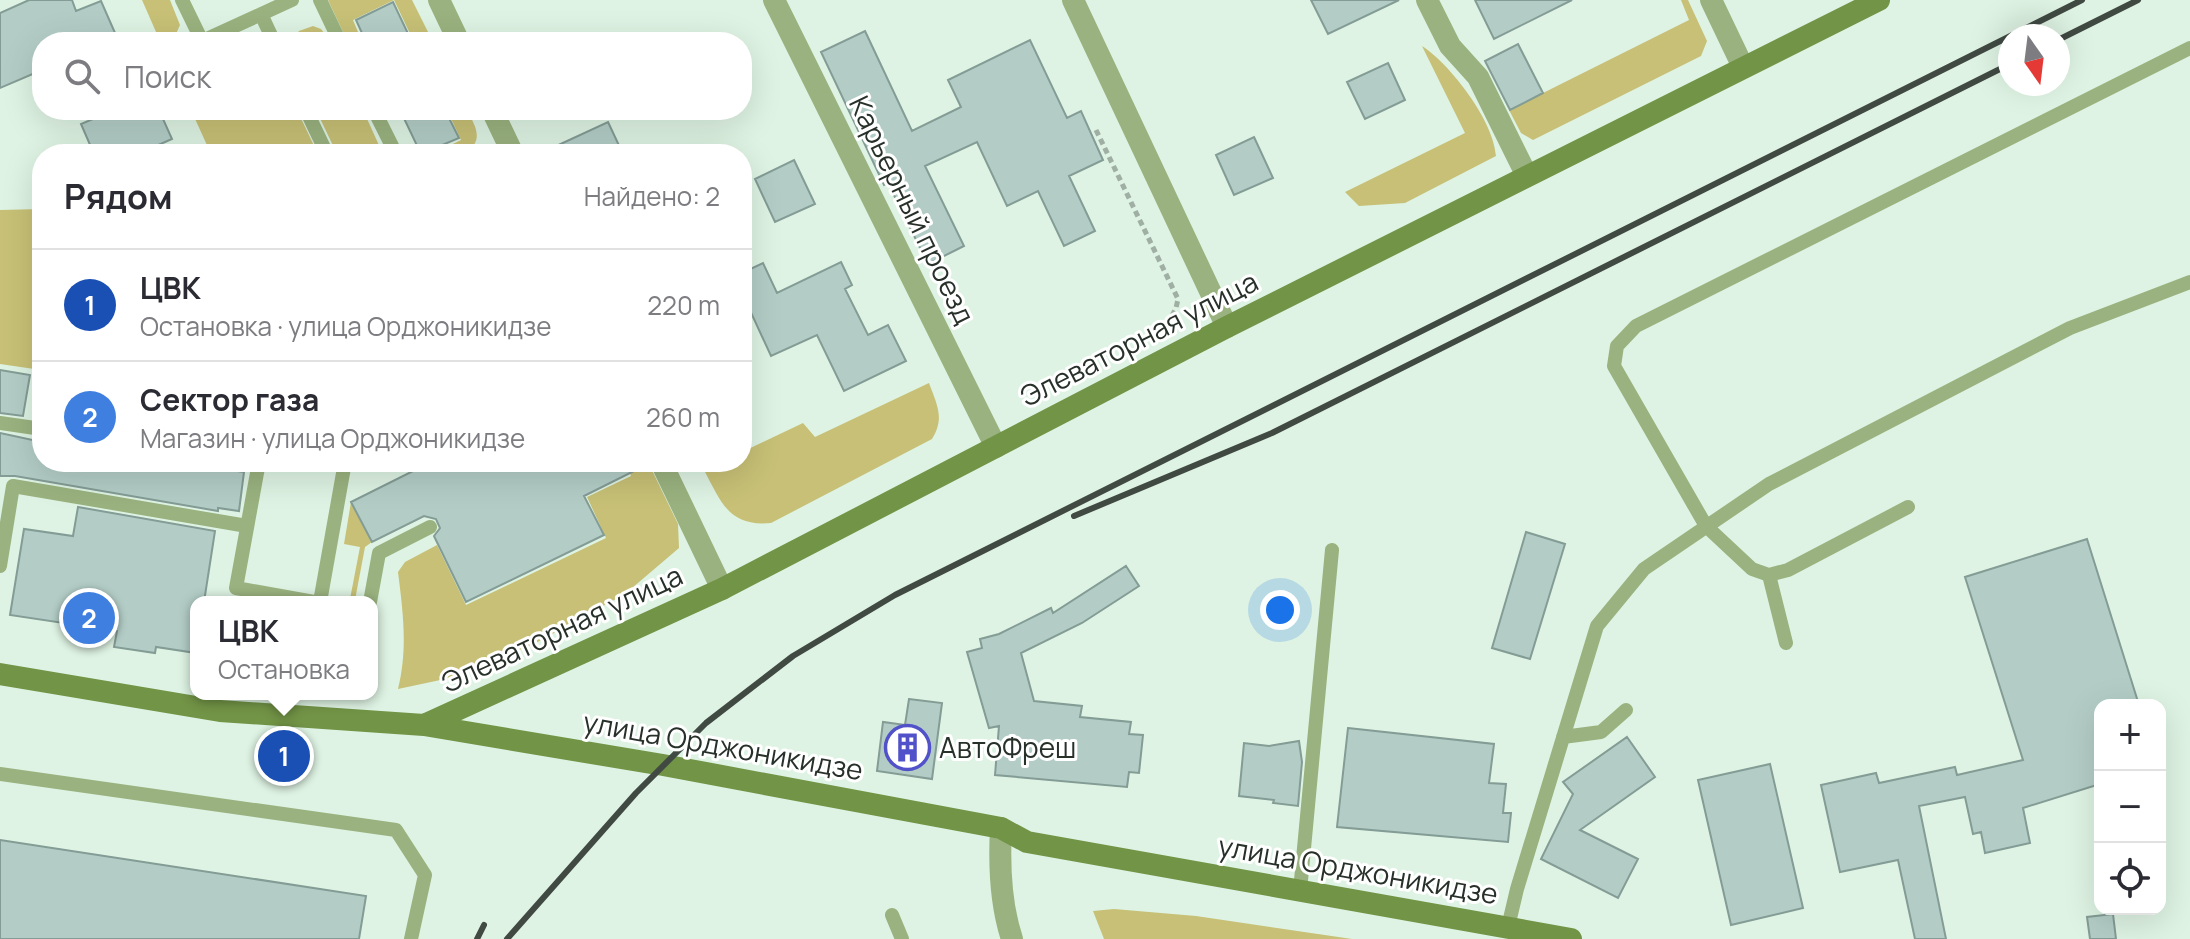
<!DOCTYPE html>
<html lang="ru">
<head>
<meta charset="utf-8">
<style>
  body { margin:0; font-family:Manrope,sans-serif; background:#f7f7f7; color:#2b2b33 }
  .controls { position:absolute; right:24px; bottom:24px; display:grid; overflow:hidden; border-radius:16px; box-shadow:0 8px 32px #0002 }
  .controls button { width:72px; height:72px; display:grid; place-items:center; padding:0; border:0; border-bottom:2px solid #e1e1e2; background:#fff; color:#2b2b33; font:40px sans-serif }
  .compass { position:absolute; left:1998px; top:24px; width:72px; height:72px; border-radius:50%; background:#fff; box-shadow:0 8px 32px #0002; rotate:166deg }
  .you { position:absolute; left:1280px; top:610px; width:28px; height:28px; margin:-20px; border:6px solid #fff; border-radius:50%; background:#1a73e8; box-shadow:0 0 0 12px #1a73e833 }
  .badge { display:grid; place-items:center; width:52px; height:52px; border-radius:50%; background:#5152c9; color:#fff; font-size:26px; font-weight:700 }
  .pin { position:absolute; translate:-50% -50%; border:4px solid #fff; box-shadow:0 2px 8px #0006 }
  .popup { position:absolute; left:190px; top:596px; width:188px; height:104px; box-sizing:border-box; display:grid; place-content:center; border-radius:16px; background:#fff; filter:drop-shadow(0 2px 6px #0005); font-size:26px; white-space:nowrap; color:#7c7c81 }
  .popup b { font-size:30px; color:#2b2b33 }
  .popup::after { content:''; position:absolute; left:50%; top:100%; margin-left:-16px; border:16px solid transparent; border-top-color:#fff }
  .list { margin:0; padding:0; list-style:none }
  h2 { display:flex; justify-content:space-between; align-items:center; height:104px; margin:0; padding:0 32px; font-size:34px }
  h2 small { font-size:26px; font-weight:400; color:#7c7c81 }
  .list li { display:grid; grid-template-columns:52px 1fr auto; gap:24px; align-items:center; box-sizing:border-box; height:112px; padding:0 32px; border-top:2px solid #e1e1e2 }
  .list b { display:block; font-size:30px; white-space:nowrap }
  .list p { margin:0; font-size:26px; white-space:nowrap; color:#7c7c81 }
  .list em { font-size:26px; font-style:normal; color:#7c7c81 }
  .icon { flex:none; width:44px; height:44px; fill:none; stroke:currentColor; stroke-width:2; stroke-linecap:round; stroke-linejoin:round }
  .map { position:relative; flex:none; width:2190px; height:939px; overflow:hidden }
  .search { position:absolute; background:#fff; box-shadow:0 8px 32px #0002; left:32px; top:32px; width:720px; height:88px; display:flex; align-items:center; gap:20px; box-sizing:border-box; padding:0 28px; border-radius:32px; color:#7c7c81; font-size:30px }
  .panel { position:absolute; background:#fff; box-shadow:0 8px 32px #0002; left:32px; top:144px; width:720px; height:328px; border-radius:32px }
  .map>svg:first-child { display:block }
</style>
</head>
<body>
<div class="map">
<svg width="2190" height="939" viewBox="0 0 2190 939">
  <rect width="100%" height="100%" fill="#def3e3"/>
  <path fill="#c7c076" d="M142 0H170L180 25 176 34 160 41Z
    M328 0H412L433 42H414L394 0 353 20 358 32 355 36H345Z
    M1681 0H1688L1707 41 1701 56 1533 140 1521 133 1509 110 1689 20Z
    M313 26 321 29 331 42H290L299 31Z
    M1422 46C1450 64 1494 121 1496 156L1405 203 1359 206 1345 192 1465 133Z
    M191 110H297L318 154H211Z
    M316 110H363L383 154H337Z
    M447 110H467C474 124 484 138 469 150L466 148 468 154H432L461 140Z
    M42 209V414L36 405 41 370 0 364V210Z
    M929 383C937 405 945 418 932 439L771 523C729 527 721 502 704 470L720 462H742V452L803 423 815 437Z
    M625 462H648L678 524 679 548 625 594 534 644 445 679 398 689C408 648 403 612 398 572L405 562 437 545 466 605 606 538 587 497 631 476Z
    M351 502 372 542 365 547 355 600 350 599 360 547 344 544Z
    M1114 909 1196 916 1352 939H1104L1093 911Z"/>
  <path fill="#b3cdc6" stroke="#839c95" stroke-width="2" d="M29 0H72L76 11 101 1 119 42H42V70L0 88V13Z
    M1311 0H1399L1328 34Z
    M1475 0H1572L1494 39Z
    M393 2 412 42H366L356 20Z
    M865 31 912 131 961 107 948 80 1030 40 1067 118 1081 111 1103 160 1069 176 1095 231 1064 246 1038 191 1007 206 977 142 925 166 964 246 928 264 888 183 884 185 821 52Z
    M1518 44 1543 93 1510 110 1485 61Z
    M1388 63 1405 100 1365 119 1347 82Z
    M114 110H159L172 139 138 154H94L81 124Z
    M400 110H445L459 138 421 154Z
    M608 122 623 154H539Z
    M1254 137 1273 178 1234 195 1216 155Z
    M794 160 815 204 775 222 755 179Z
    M841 262 852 285 845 289 868 335 888 325 906 361 844 391 817 335 771 356 742 293V273L763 263 777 293Z
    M0 370 30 375 23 416 0 413Z
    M0 433 42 442V462H176L244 472 239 511 218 508V511L15 476H0Z
    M431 462H647L648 464 584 496 604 535 466 602 434 536 440 528 436 519 424 516 372 542 351 502Z
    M78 507 215 531 204 602H196V653L156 647 155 653 114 647 117 631 10 615 24 529 73 536Z
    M1526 532 1565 544 1530 659 1492 648Z
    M2087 539 2139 705H2100V784L2023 808 2030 843 1985 853 1981 832 1973 834 1965 797 1919 806 1946 939H1915L1898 860 1840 872 1821 785 1876 773 1879 783 1955 767 1957 775 2023 760 1965 577Z
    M1126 566 1139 586 1082 623 1021 653 1034 701 1082 706 1080 717 1131 722 1129 734 1143 735 1139 773 1129 772 1127 787 995 775 999 726 989 728 967 652 982 648 980 639 999 634 1051 608 1053 613Z
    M909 699 942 703 932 779 877 771 883 722 905 725Z
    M1348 728 1494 744 1489 783 1506 784 1503 813H1511L1508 842 1337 827Z
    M1627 737 1655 777 1580 830 1638 859 1618 898 1541 859 1573 794 1563 782Z
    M1299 741 1302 762 1298 806 1273 803 1274 800 1239 796 1244 743 1269 746Z
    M1770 764 1803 908 1731 925 1698 780Z
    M0 840 366 896 359 939H0Z
    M2113 914 2116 939H2090L2087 917Z"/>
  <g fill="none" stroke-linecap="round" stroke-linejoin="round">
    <path stroke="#9fafa3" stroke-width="5" stroke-dasharray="6 4" stroke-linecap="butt" d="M1096 130 1178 299 1176 308 1164 331"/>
    <path stroke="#9ab27f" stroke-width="14" d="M182 0 202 41
      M320 0 340 42
      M261 14 274 42
      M200 42 292 0
      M306 110 327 154
      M374 110 396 154
      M0 423 42 429
      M259 462 236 588 314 602
      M1908 507 1788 570 1769 575 1752 569 1706 526 1614 366 1617 346 1636 326 2190 48
      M0 566 13 486 247 526
      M1769 575 1786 643
      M320 602 345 462
      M370 602 379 553 430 527
      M1563 737 1601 732 1626 710
      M0 774 396 830 425 875 411 939
      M1300 891 1332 550
      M892 915 902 939
      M1508 927 1517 889 1597 626 1644 569 1769 484 2070 328 2190 282"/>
    <path stroke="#9ab27f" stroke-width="22" d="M439 0 459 42
      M774 0 996 447
      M1427 0 1450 46 1478 77 1527 176
      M1711 0 1743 67
      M492 110 513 154
      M661 462 722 589
      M1001 828C999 865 1000 903 1012 939"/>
    <path stroke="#9ab27f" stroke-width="22" d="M1073 0 1227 327"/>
    <path stroke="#729446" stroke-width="22" d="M0 674 220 711 424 725 663 765 1001 828 1027 842 1571 939
      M424 725 722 589 1227 327 1879 0"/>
    <path stroke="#404a43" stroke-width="6" d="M2058 40 2138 0
      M1074 516 1272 433 2010 64
      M477 939 484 925
      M507 939 636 793 706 723 793 656 895 595 2082 0"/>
  </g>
  <defs>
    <symbol id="building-ring" viewBox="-11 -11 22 22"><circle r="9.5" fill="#fff" stroke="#5152c9" stroke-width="1.5"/><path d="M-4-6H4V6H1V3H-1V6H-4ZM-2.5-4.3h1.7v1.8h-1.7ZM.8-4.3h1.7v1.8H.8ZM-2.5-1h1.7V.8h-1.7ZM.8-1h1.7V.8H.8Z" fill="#5152c9"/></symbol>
  </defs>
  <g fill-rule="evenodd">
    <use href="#building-ring" x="882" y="722" width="51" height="51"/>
  </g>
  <g text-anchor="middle" stroke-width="6" stroke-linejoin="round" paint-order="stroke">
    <g font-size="28" fill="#28302a" stroke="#fff">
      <text transform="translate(912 210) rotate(64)" y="10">Карьерный проезд</text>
      <text transform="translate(1139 339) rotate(-27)" y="10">Элеваторная улица</text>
      <text transform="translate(562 629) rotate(-25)" y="10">Элеваторная улица</text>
      <text transform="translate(723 746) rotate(10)" y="10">улица Орджоникидзе</text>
      <text transform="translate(1358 870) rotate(10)" y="10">улица Орджоникидзе</text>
    </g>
    <g font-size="28" fill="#28302a" stroke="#fff" text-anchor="start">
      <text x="939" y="758">АвтоФреш</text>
    </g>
  </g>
</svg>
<div class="controls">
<button>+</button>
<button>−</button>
<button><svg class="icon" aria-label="locate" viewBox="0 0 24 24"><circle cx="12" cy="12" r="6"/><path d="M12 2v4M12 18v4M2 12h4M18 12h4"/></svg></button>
</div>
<svg class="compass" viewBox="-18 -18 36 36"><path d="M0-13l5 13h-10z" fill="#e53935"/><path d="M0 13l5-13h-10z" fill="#7c7c81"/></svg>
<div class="you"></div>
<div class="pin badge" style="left:284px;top:756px;background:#1a4fb4">1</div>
<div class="popup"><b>ЦВК</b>Остановка</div>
<div class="pin badge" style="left:89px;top:618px;background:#3f7fe0">2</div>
<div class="search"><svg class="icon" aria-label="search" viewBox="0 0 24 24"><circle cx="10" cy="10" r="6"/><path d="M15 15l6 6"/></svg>Поиск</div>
<section class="panel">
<h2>Рядом<small>Найдено: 2</small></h2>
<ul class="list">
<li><span class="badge" style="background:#1a4fb4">1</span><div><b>ЦВК</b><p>Остановка · улица Орджоникидзе</p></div><em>220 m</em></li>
<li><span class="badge" style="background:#3f7fe0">2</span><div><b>Сектор газа</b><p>Магазин · улица Орджоникидзе</p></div><em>260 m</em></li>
</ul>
</section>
</div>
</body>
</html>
